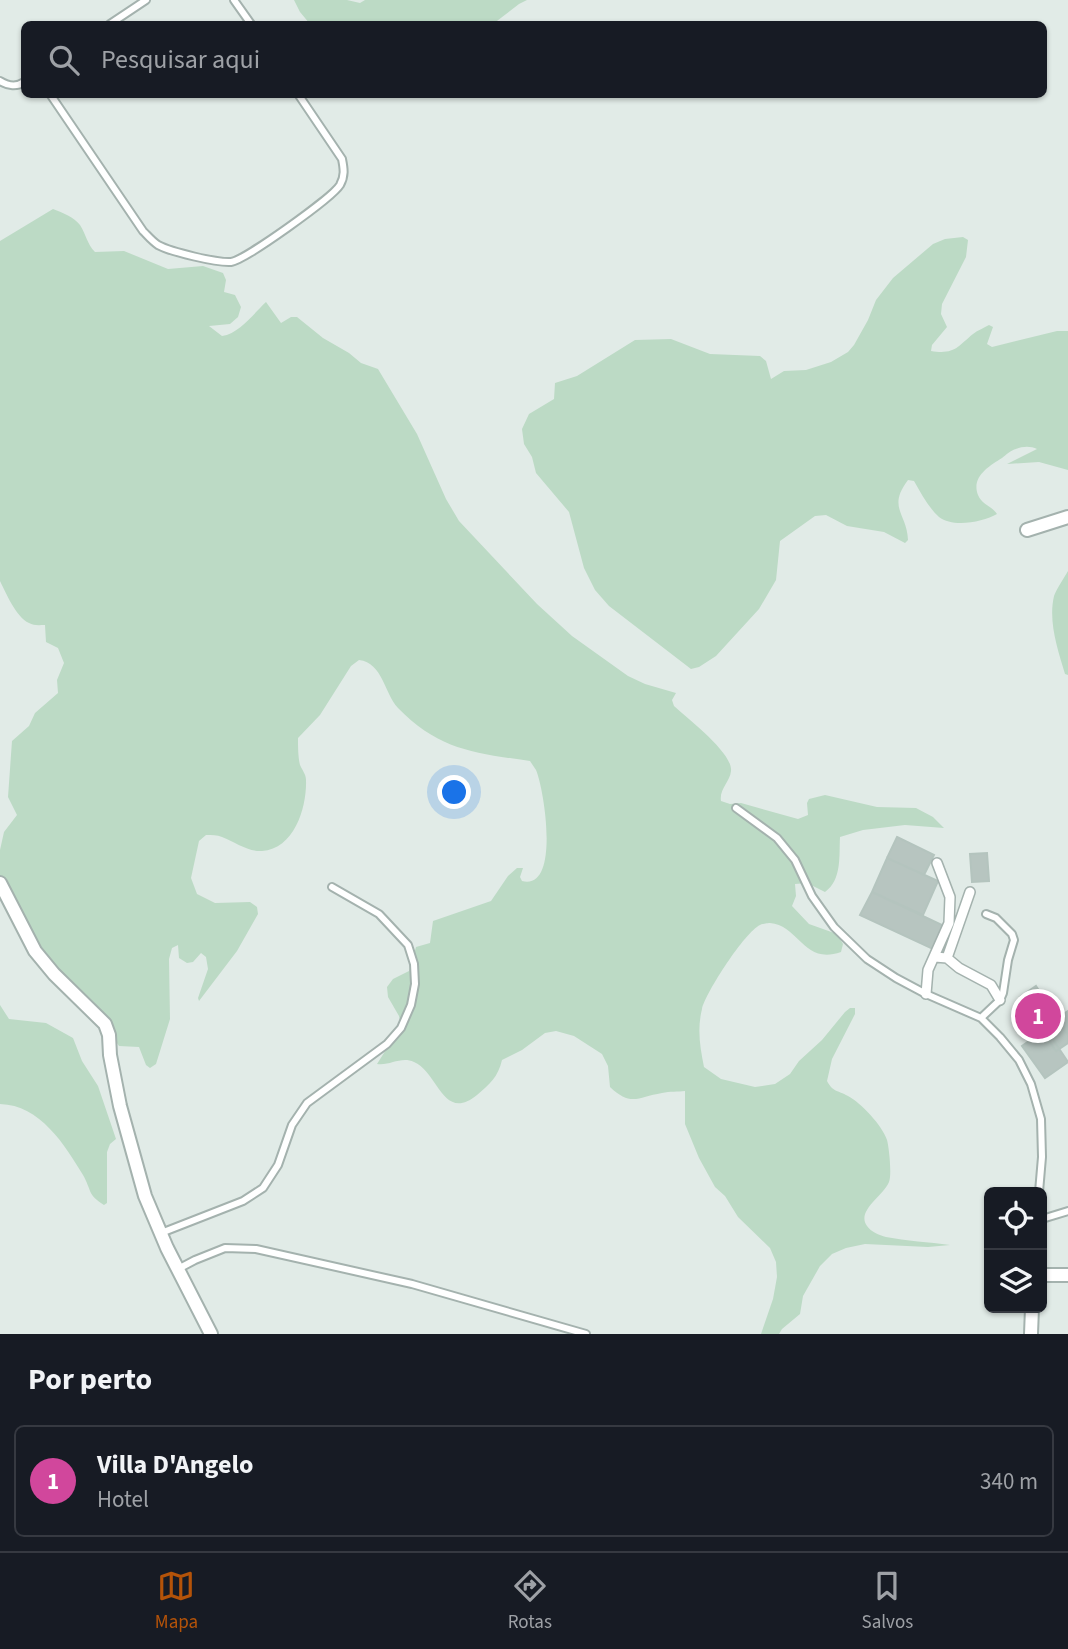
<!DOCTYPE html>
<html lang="pt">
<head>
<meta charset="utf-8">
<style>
  body { margin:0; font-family:"Source Sans 3",sans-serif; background:#242831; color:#f1f3f6 }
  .controls { position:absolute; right:21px; bottom:21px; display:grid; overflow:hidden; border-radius:10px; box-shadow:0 2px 5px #0004 }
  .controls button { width:63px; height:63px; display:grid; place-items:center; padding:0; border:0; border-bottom:2px solid #363941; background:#171b24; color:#f1f3f6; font:35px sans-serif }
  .you { position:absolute; left:455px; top:793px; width:24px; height:24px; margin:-18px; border:5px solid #fff; border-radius:50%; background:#1a73e8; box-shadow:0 0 0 10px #1a73e833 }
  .badge { display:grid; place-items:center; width:46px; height:46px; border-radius:50%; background:#b45309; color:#fff; font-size:23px; font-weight:700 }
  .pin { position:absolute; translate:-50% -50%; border:4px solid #fff; box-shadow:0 2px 7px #0006 }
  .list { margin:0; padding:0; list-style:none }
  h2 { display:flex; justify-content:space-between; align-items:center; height:91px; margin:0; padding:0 28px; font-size:30px }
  h2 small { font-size:23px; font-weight:400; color:#9ea1a6 }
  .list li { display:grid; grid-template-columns:46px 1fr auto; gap:21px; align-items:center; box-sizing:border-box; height:112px; margin:0 14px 14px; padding:0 14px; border:2px solid #363941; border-radius:10px }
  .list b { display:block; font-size:26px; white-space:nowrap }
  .list p { margin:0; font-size:23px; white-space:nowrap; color:#9ea1a6 }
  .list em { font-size:23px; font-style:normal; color:#9ea1a6 }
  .icon { flex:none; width:38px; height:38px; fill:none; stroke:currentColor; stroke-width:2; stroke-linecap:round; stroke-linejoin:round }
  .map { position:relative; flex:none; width:1068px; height:1334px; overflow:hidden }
  .search { position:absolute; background:#171b24; box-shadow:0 2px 5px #0004; left:21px; right:21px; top:21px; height:77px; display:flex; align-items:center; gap:18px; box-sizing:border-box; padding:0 24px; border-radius:10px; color:#9ea1a6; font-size:26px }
  .sheet { height:217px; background:#171b24 }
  nav { display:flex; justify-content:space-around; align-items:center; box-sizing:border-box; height:98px; border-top:2px solid #363941; background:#171b24; font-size:19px; color:#9ea1a6 }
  nav a { display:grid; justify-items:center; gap:4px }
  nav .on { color:#b45309 }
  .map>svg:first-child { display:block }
</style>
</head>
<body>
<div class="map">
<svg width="1068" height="1334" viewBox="0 0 1068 1334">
  <rect width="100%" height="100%" fill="#e1ebe7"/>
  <path fill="#bcdac5" d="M294 0H347L360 3 365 0H527L519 4 493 24H310L300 12Z
    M53 209C63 213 74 217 80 225 86 234 87 244 95 252L124 251 168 269 203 266 223 273 226 280 224 292 235 295 241 307 238 317 230 324 209 326 222 336C240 333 253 314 266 302L281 323 291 317H297L323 338 349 353 361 363 378 369 417 434 446 499 459 521 537 604 572 636 628 676 645 684 676 693 672 700 674 706C688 719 733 753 731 771 730 782 719 789 721 801L730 804 741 803 798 819 808 815 807 803 809 799 825 795 877 807 916 808 933 817 944 828 905 825 863 830 840 837C839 856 842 880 825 892L807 883 795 884 796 896 792 906 809 924 837 934 843 944 841 952C803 965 800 926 770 923 769 923 761 924 760 925 745 932 706 992 702 1009 697 1029 700 1047 704 1067L721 1079 755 1087 775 1084 790 1074 799 1061 822 1040 845 1012 850 1008H855V1014L832 1059 827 1081C833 1092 837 1090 848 1096 861 1103 882 1125 887 1140 889 1147 892 1175 889 1182 883 1196 856 1211 867 1226 871 1232 879 1235 886 1237 906 1241 929 1242 950 1245L928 1247 865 1244 846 1248 832 1254 820 1266 803 1296 800 1314 782 1329 779 1334H761L773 1299 777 1277 776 1262 770 1248 738 1217 725 1196 715 1187 699 1158 685 1124V1091C678 1092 670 1091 662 1093 638 1097 631 1107 610 1087L608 1066 602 1054 574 1036 556 1031 545 1033 522 1050 502 1060C498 1077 490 1084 477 1095 443 1123 438 1072 414 1062 401 1056 390 1066 377 1064L401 1026 399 1016 388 997 387 987 393 979 409 971 416 947 430 943 433 921 491 901 508 876 517 868H523L520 877 522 881C561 891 544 788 536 770 534 767 532 764 530 761 474 753 439 750 398 708 384 693 383 663 359 660L351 666 320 715 298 738C298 746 298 757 300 765 302 770 306 774 306 780 307 806 295 849 262 851 248 852 235 842 222 837 217 835 212 835 206 835L199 841 191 878 197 894 215 903 250 902 257 907 258 914 237 951 199 1001 198 998 208 969 206 957 201 953 193 962 187 963 179 958 178 945 172 948 169 959 170 1019 156 1064 150 1068 146 1065 139 1047 119 1046 98 1015 27 937 11 903 0 896V850L4 832 17 815 8 797 12 741 29 726 35 713 58 693 57 680 64 663 58 648 46 642 45 625C40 625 34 626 29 623 16 617 6 593 0 581V241Z
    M963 237 968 240 966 257 942 304 941 314 947 327 932 345 931 351C955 355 958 346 973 334 978 330 984 328 989 325L993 327 987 344 992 347 1057 331H1068V470L1039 462 1007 464 1037 449C1031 446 1023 446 1016 449 1011 450 1006 455 1002 458 989 466 971 477 978 495 982 505 992 506 997 514 983 522 953 528 939 517 928 507 921 493 914 481L908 480C887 508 907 513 908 540L905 543 884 532 847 526 826 515 815 516 780 541 776 580 759 609 716 656 699 667 691 669 609 606 595 590 584 568 569 512 536 473 532 457 524 444 522 429 529 414 554 399 555 383 577 376 635 340 671 339 710 354 760 356 766 361 771 379 784 371 806 370 831 362 848 352 854 345 868 320 876 300 893 278 933 244 945 239Z
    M1068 571V675L1065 674C1058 650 1048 622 1054 596 1057 588 1064 578 1068 571Z
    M0 1005 9 1019 46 1023 73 1038 82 1061 98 1086 116 1139 110 1144 107 1152V1203L104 1205C87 1194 92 1191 83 1175 65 1145 40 1105 0 1104Z"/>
  <path fill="#b7c5c0" stroke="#b4c4be" stroke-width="2" d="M897 837 934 855 924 875 887 858Z
    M987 853 989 881 972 882 970 854Z
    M887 858 938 881 923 915 872 892Z
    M872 892 944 926 933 949 860 915Z
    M1036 986 1068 1035V1043L1056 1051 1020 997Z
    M1068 1011V1035L1056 1019Z
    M1046 1029 1068 1062 1045 1078 1022 1046Z"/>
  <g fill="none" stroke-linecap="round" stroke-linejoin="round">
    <defs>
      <path id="service" d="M234 0 251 24
        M110 24 146 0
        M0 81C8 86 17 87 24 82
        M50 94 143 231C148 236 152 241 158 245 171 252 217 263 231 262 245 260 332 198 340 185 345 176 344 169 342 159L298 94
        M736 808 777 838 795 860 812 896 834 927 867 959 896 978 926 994 981 1018 1000 1037 1019 1060 1031 1084 1041 1119 1042 1157 1039 1192
        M981 1018 1000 1000 1003 993 1008 960 1014 940 1012 934 996 918 986 914
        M1042 1219 1068 1211
        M161 1233 243 1201 263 1188 278 1165 292 1125 307 1103 387 1044 401 1028 411 1005 415 984 414 964 408 945 379 914 332 887
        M178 1269 195 1260 225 1248 256 1249 412 1284 586 1334"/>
      <path id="pedestrian" d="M935 957 947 958 959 968 991 985 1000 1000
        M947 958 970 892
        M926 994 928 970 949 923 950 897 937 863"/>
      <path id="minor" d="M1027 530 1068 517
        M0 883 35 951 54 974 105 1024 109 1035 110 1055 120 1106 145 1196 167 1248 211 1334
        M1042 1275H1068
        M1031 1334 1032 1308"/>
    </defs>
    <use href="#service" stroke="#a4b2ae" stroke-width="10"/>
    <use href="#pedestrian" stroke="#a4b2ae" stroke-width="12"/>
    <use href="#minor" stroke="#a4b2ae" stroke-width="16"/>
    <use href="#service" stroke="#fff" stroke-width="6"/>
    <use href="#pedestrian" stroke="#fff" stroke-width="9"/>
    <use href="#minor" stroke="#fff" stroke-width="12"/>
  </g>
</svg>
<div class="controls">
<button><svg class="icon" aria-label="locate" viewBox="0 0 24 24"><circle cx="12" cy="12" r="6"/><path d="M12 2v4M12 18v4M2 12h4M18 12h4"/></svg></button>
<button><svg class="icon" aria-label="layers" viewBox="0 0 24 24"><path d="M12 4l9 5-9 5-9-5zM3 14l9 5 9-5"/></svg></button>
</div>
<div class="you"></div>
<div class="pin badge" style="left:1038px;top:1016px;background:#d1479c">1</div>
<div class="search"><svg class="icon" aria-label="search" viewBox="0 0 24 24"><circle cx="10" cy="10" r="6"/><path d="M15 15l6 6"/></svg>Pesquisar aqui</div>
</div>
<section class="sheet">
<h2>Por perto<small></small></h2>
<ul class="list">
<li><span class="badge" style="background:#d1479c">1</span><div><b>Villa D'Angelo</b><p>Hotel</p></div><em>340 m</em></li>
</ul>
</section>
<nav>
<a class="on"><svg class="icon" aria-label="map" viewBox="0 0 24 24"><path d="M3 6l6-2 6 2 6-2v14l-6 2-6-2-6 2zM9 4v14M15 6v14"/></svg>Mapa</a>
<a><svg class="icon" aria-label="directions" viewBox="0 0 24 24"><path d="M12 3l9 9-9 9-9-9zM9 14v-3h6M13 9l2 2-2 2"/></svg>Rotas</a>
<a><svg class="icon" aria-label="saved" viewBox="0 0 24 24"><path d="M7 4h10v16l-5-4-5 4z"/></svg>Salvos</a>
</nav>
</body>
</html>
